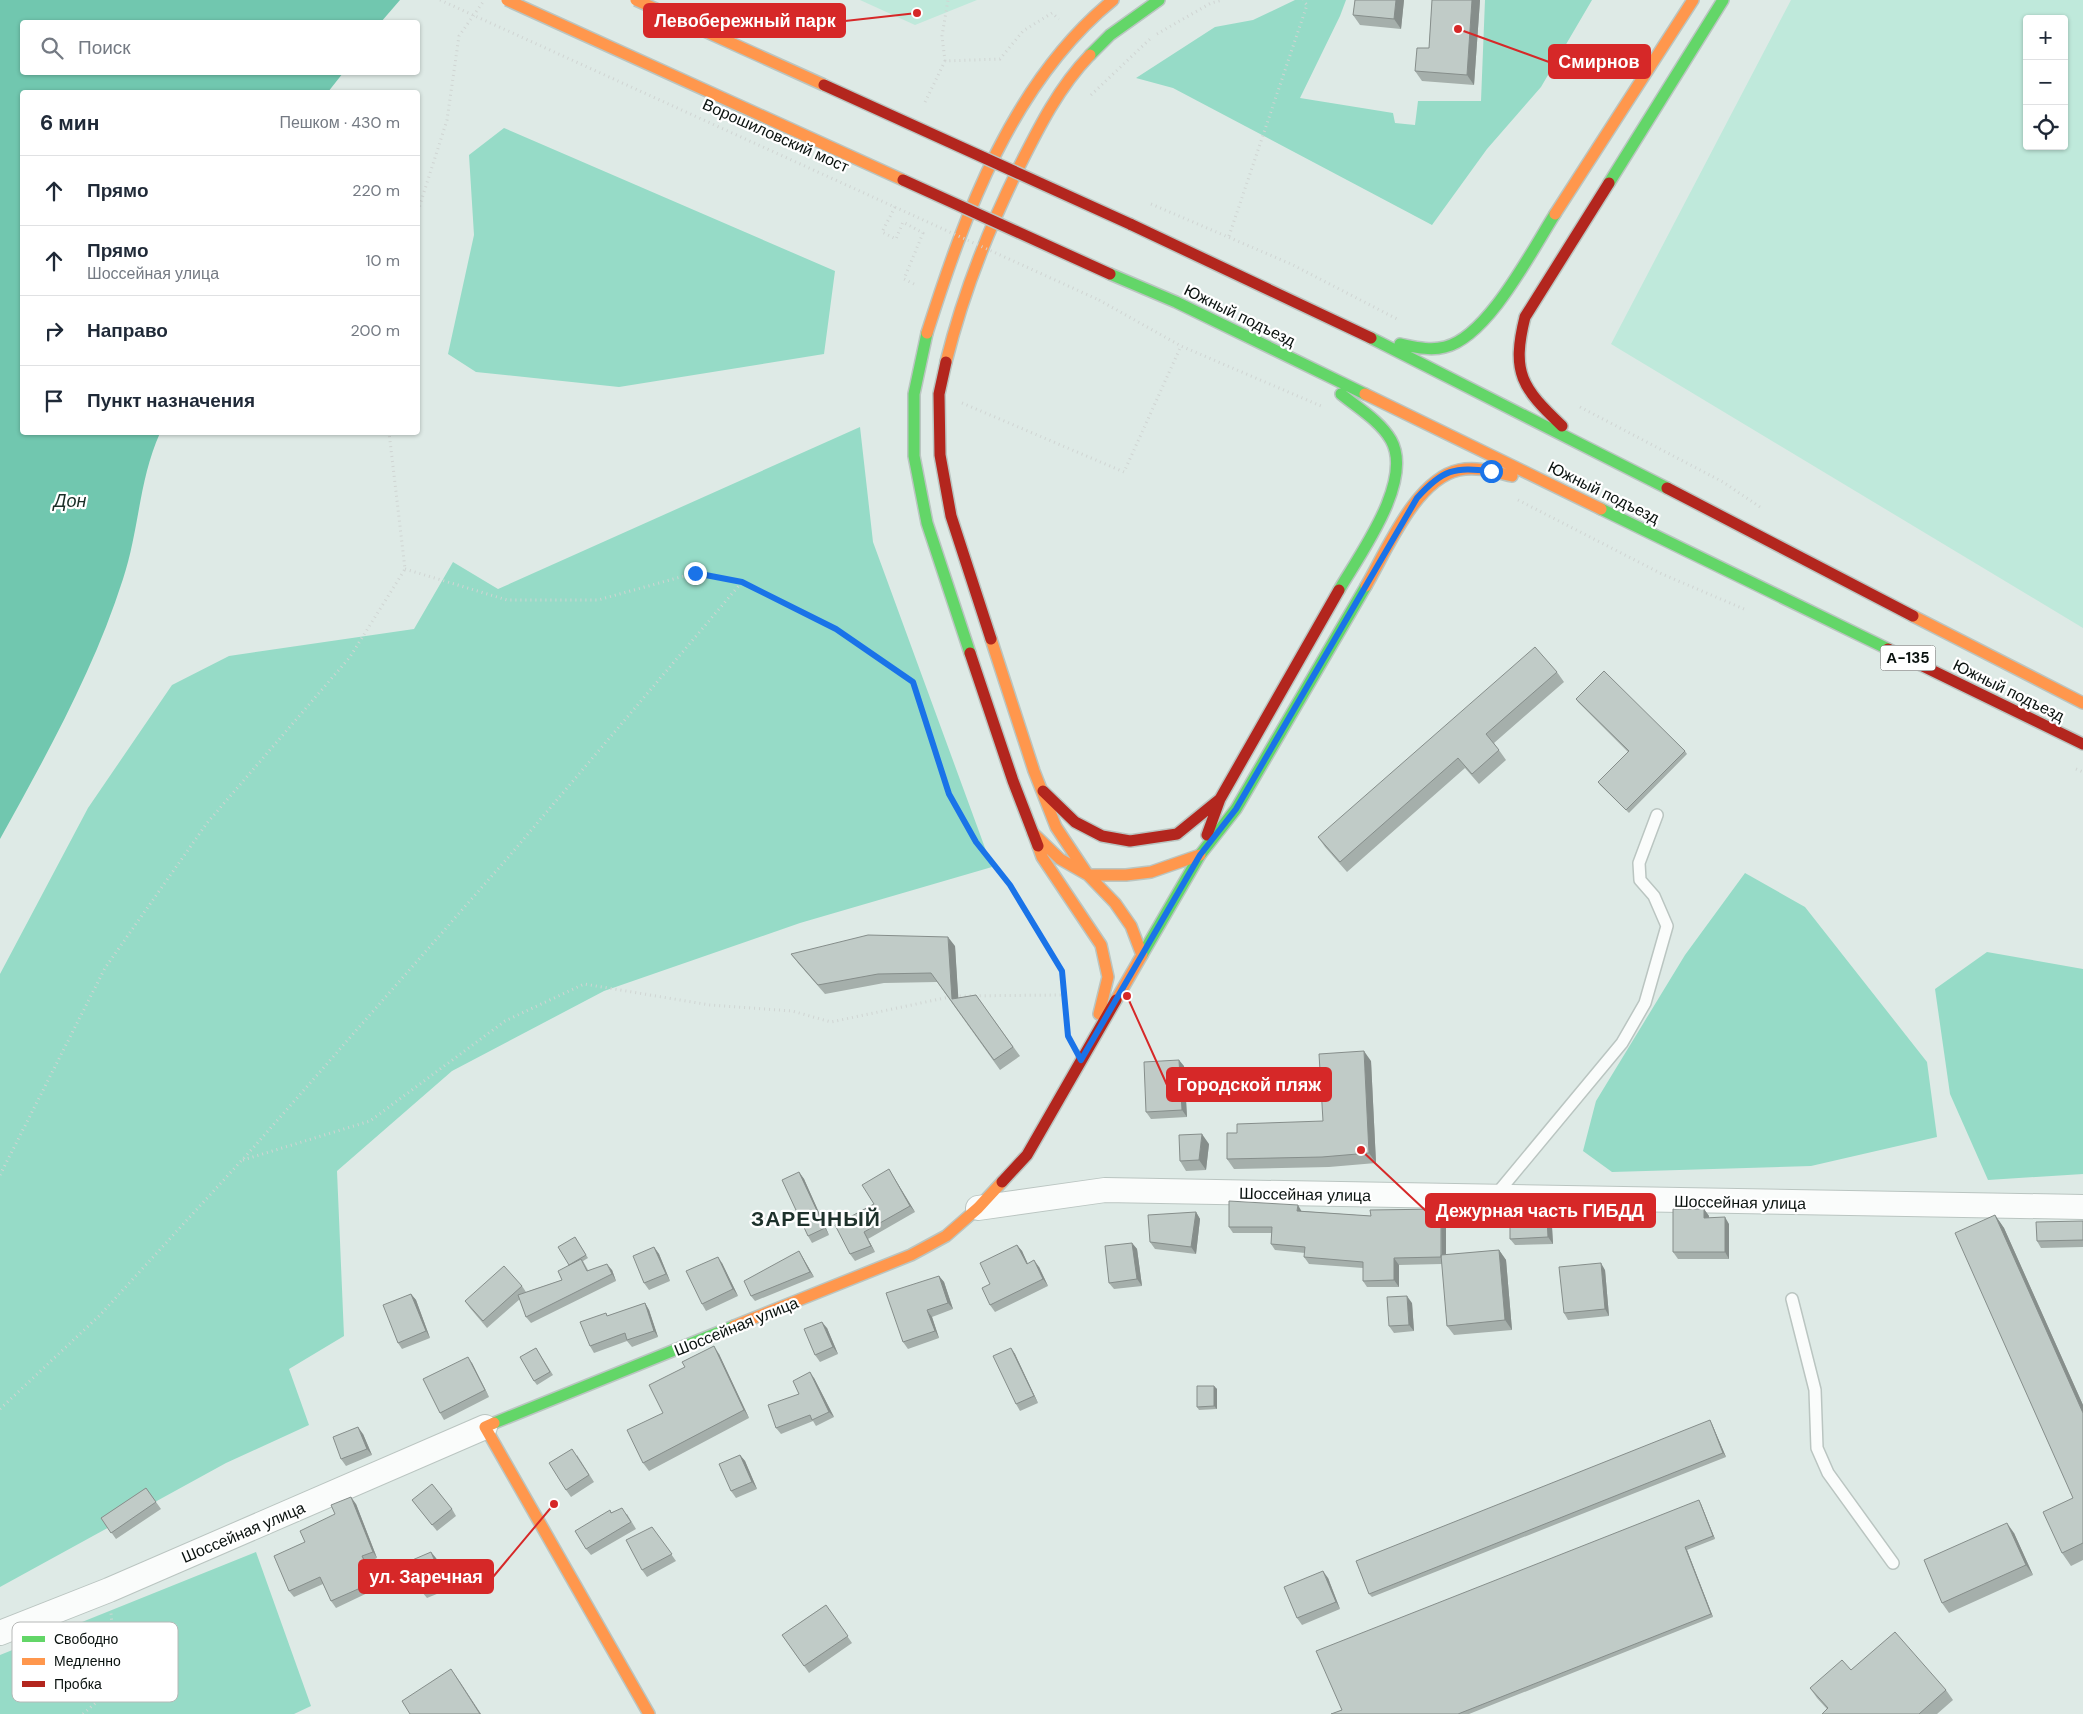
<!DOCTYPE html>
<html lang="ru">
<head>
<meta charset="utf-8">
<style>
  body { margin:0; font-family:"DM Sans",sans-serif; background:#f2f2f3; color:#1f2937 }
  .controls { position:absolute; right:15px; top:15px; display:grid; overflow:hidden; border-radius:5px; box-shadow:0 1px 4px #0004 }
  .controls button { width:45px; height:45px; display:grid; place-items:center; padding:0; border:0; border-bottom:1px solid #e0e1e3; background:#fff; color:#1f2937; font:25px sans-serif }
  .stop { position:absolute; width:15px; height:15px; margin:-11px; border:4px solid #1a73e8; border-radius:50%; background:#fff }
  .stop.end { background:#1a73e8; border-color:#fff; box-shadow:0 1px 5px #0008 }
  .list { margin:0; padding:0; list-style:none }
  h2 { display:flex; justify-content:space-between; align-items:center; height:65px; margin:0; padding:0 20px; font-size:21px }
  h2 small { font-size:16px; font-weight:400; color:#747a83 }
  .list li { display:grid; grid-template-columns:32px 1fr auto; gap:15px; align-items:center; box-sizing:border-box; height:70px; padding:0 20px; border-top:1px solid #e0e1e3 }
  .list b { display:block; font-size:19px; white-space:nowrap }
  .list p { margin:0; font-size:16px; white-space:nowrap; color:#747a83 }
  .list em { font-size:16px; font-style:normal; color:#747a83 }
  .icon { flex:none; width:28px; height:28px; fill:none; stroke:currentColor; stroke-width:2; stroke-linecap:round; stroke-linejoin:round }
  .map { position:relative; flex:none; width:2083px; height:1714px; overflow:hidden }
  .search { position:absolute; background:#fff; box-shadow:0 1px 4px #0004; left:20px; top:20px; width:400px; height:55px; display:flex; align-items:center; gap:12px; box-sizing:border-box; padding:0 18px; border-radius:5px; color:#747a83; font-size:19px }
  .panel { position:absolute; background:#fff; box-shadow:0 1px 4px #0004; left:20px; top:90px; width:400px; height:345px; border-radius:5px }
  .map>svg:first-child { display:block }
</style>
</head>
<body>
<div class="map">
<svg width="2083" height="1714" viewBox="0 0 2083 1714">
  <rect width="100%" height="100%" fill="#deeae6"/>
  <path fill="#bfe9db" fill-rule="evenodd" d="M860 0H977L915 25Z
    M1791 0H2083V628L1611 344ZM2027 19H2064V146H2027Z"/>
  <path fill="#96dbc7" d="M1295 0H1346L1340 16 1300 98 1393 113 1395 123 1415 125 1418 101H1481L1485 0H1592L1541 87 1487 149 1432 225 1173 88 1136 78 1215 27 1253 20Z
    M504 128 835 271 824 354 619 387 476 372 448 354 474 235 469 155Z
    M860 427 873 542 992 867 800 923 604 991 452 1071 337 1171 344 1336 289 1369 309 1425 226 1463 0 1587V974L88 808 172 685 229 656 414 629 453 562 498 589Z
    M1745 873 1805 907 1927 1062 1937 1137 1811 1166 1612 1172 1583 1151 1596 1101 1685 955Z
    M1987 952 2083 969V1174L1988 1180 1950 1094 1935 989Z
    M256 1552 311 1706 294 1714H0V1655Z"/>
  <path fill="#71c7af" d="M0 0H400L381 22H22V72L343 73 328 92H22V432L160 433C139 479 139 531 123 579 94 670 46 756 0 839Z"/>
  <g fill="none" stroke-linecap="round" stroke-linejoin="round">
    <defs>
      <path id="lane" d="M1495 1196 1622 1043 1645 1003 1667 926 1654 896 1640 880 1639 863 1657 815
        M1792 1299 1815 1390 1817 1448 1828 1473 1893 1563"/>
      <path id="street" d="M978 1208 1105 1190 2083 1207
        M0 1633 109 1590 485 1427"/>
      <path id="fast" d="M1090 55 1110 35 1159 0
        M1609 183 1723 0
        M1110 274 1176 302 1365 394
        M927 333 914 394V456L927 523 970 653
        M1371 338 1667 488
        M1400 344C1415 347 1430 351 1445 347 1488 337 1532 250 1555 214
        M1601 509 1888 649
        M1339 590C1360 554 1414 481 1391 440 1380 421 1358 408 1341 394
        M1142 955 1200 855 1236 809 1366 586
        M494 1423 734 1326"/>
      <path id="slow" d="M1555 214 1693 0
        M927 333C965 214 1012 82 1113 0
        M946 362C963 293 988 230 1019 167 1039 127 1059 87 1090 55
        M1365 394 1601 509
        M1366 586C1387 550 1416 479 1459 470 1477 466 1495 472 1512 476
        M1913 616 2083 703
        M991 639 1034 771 1056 827 1088 875 1115 903 1131 926 1142 955 1116 1000
        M1033 833 1060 859 1088 875H1126L1151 872 1200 855
        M1038 846 1042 857 1101 945 1108 977 1099 1014
        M734 1326 911 1255 946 1236 978 1208 1002 1182
        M494 1423 485 1427 649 1714"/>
      <path id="jam" d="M1130 224 1371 338
        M946 362 939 394 940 455 951 516 991 639
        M1562 426C1522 388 1511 373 1525 317L1609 183
        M1667 488 1913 616
        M1888 649 2083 744
        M970 653 1013 781 1038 846
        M1043 791 1075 822 1102 836 1130 841 1177 834 1220 799
        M1207 835 1220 799 1339 590
        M1002 1182 1027 1155 1116 1000"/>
    </defs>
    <use href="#lane" stroke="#bac5c1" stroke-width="14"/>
    <use href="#street" stroke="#bac5c1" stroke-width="26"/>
    <use href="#fast" stroke="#bac5c1" stroke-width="14"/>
    <use href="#slow" stroke="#bac5c1" stroke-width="14"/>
    <use href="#jam" stroke="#bac5c1" stroke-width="14"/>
    <path stroke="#d0d5d3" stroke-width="3" stroke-dasharray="1 4" stroke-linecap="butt" d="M1157 34 1211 3 1223 0
      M945 61 942 36 948 0
      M1091 95 1150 39
      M925 102 945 61 1000 59 1023 31 1052 13 1059 19
      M1151 204 1291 264 1397 319
      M895 207 882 232 896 239 903 222 923 233 904 279 916 285
      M418 211 447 120 459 36 483 2
      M1229 236 1307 5 1303 0
      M1099 300 1181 346 1321 406
      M962 403 1124 472 1181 346
      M1580 407 1723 482 1760 507
      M1518 500 1662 574 1744 609
      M405 569 507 600H598L695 573 742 582 836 629 913 682 949 794 976 841 1010 885 1062 971 1067 1035
      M2076 769 2083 772
      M243 1160 370 1121 505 1021 584 984 710 1005 792 1011 831 1022 954 996 1064 995
      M0 1175 105 968 207 823 350 657 405 569 389 432
      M0 1409 100 1315 253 1148 505 861 742 582
      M83 1714 117 1684 111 1613"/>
    <use href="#lane" stroke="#fafcfb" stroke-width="11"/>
    <use href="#street" stroke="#fafcfb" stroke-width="24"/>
    <use href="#fast" stroke="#63d668" stroke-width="11"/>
    <use href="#slow" stroke="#ff974d" stroke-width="11"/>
    <use href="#jam" stroke="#b3261e" stroke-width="11"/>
    <defs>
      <path id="slow-bridge" d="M507 0 903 180
        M636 0 824 85"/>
      <path id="jam-bridge" d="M824 85 1130 224
        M903 180 1110 274"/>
    </defs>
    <use href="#slow-bridge" stroke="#bac5c1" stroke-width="14" stroke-linecap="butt"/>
    <use href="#jam-bridge" stroke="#bac5c1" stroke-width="14" stroke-linecap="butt"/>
    <path stroke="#d0d5d3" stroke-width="3" stroke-dasharray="1 4" stroke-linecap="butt" d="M440 0 1099 300"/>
    <use href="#slow-bridge" stroke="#ff974d" stroke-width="11"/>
    <use href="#jam-bridge" stroke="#b3261e" stroke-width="11"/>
  </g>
  <path fill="#a5afab" d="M1355 0H1404L1401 29 1360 25 1353 15Z
    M1432 0H1480L1474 85 1422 81 1415 71 1429 48Z
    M1557 672 1564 682 1494 743 1506 760 1479 784 1465 768 1347 872 1325 847 1318 837Z
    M1576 699 1685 751 1687 754 1629 813 1600 785 1598 782 1628 752 1578 702Z
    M955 946 958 998 976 995 1020 1056 1000 1070 937 982 884 983 825 994 798 963 791 954Z
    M1371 1061 1376 1163 1329 1167 1234 1169 1227 1159 1237 1133 1323 1121Z
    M1184 1066 1187 1117 1151 1119 1146 1112Z
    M1209 1144 1206 1170 1186 1171 1180 1161Z
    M889 1169 915 1212 868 1239 875 1252 855 1261 850 1254Z
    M799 1172 804 1179 829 1235 812 1243 808 1236Z
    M1441 1209 1446 1215V1255L1499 1250 1506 1260 1512 1330 1454 1335 1447 1326 1442 1264 1399 1265V1287H1367L1363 1281V1268L1309 1264 1304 1257 1305 1253 1275 1250 1271 1244 1272 1233H1233L1229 1227 1302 1211 1371 1216Z
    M1704 1209 1709 1216V1218L1729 1224V1259H1678L1673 1252Z
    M1196 1212 1200 1219 1196 1254 1155 1249 1150 1242Z
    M1995 1215 2004 1228 2083 1405V1560L2071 1566 2062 1553 2073 1498Z
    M1547 1220 1552 1227 1553 1244 1515 1245 1510 1239Z
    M2083 1221V1247L2041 1248 2037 1241Z
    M575 1237 588 1258 583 1261 588 1270H612L616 1281 531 1323 526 1317 520 1299 487 1328 470 1308 465 1301 522 1286 526 1292 562 1280 569 1265Z
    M1132 1243 1137 1249 1142 1286 1114 1289 1109 1283Z
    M1017 1245 1022 1251 1028 1264 1039 1267 1048 1286 995 1312 990 1305V1284Z
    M654 1247 659 1254 670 1281 649 1290 644 1283Z
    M799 1251 814 1277 755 1301 751 1296Z
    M722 1263 738 1296 706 1311 702 1304Z
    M1605 1270 1609 1316 1568 1320 1564 1313Z
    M939 1276 944 1282 953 1309 932 1317 939 1338 908 1349 903 1342Z
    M411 1294 416 1300 430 1338 402 1349 398 1343Z
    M645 1303 649 1310 658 1337 632 1347 627 1341 594 1353 590 1346 608 1316Z
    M1412 1303 1414 1331 1394 1333 1389 1326Z
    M827 1328 838 1354 820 1362 815 1355Z
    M536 1348 553 1375 537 1385 534 1381Z
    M1011 1348 1015 1354 1038 1403 1020 1411 1016 1404Z
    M719 1354 749 1418 649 1471 643 1463 663 1413Z
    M472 1363 489 1397 444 1420 440 1413Z
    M814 1378 834 1417 816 1426 813 1421 781 1434 776 1428 799 1394Z
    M1214 1386 1217 1389V1409L1199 1410 1197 1407Z
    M1712 1424 1726 1457 1372 1597 1369 1594Z
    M363 1434 372 1455 346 1466 341 1459Z
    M577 1455 594 1482 571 1497 566 1490Z
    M740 1455 745 1461 757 1489 736 1498 731 1491Z
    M146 1488 161 1509 116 1539 101 1518Z
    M412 1500 452 1509 456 1516 437 1531Z
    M356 1504 377 1558 367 1563 378 1588 336 1608 331 1601 323 1584 294 1597 289 1591 305 1542Z
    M1701 1504 1715 1539 1687 1550 1713 1617 1469 1714H1331L1342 1710Z
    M611 1512 627 1514 636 1529 591 1555 586 1549Z
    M652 1527 676 1561 647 1577 642 1570Z
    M2014 1533 2033 1575 1949 1613 1942 1603Z
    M436 1558 449 1589 427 1598 422 1592Z
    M1328 1578 1340 1609 1302 1625 1297 1618Z
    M826 1605 852 1643 809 1673 782 1635Z
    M1851 1670 1946 1690 1953 1700 1937 1714H1822L1827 1709 1817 1698 1810 1688Z"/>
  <path fill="#868e8b" d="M1396 0H1404L1401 29 1394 19Z
    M1472 0H1480L1474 85 1467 75Z
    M948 937 955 946 959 1008 952 999Z
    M1364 1051 1371 1061 1376 1163 1369 1153Z
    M1179 1060 1184 1066 1187 1117 1182 1110Z
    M1202 1134 1209 1144 1206 1170 1199 1160Z
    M889 1169 893 1176 915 1212 910 1206Z
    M799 1172 804 1179 829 1235 825 1228Z
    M1298 1205 1302 1212 1297 1211Z
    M1441 1209 1446 1215V1264L1442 1257Z
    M1704 1209 1709 1216 1708 1224 1704 1218Z
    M1196 1212 1200 1219 1196 1254 1191 1247Z
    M1995 1215 2004 1228 2083 1405V1413Z
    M1725 1217 1729 1224V1259L1725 1252Z
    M1547 1220 1552 1227 1553 1244 1548 1237Z
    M864 1232 868 1239 875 1252 871 1246Z
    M1132 1243 1137 1249 1142 1286 1137 1279Z
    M1017 1245 1022 1251 1031 1271 1027 1264Z
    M654 1247 659 1254 670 1281 666 1274Z
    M1499 1250 1506 1260 1512 1330 1505 1320Z
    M799 1251 802 1256 814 1277 810 1272Z
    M718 1257 722 1263 738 1296 733 1289Z
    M1394 1258 1399 1265V1287L1394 1280Z
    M1034 1260 1039 1267 1048 1286 1043 1279Z
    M1601 1263 1605 1270 1609 1316 1605 1309Z
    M607 1264 612 1270 616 1281 612 1274Z
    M939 1276 944 1282 953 1309 948 1303Z
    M411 1294 416 1300 430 1338 426 1331Z
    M1407 1296 1412 1303 1414 1331 1409 1325Z
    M645 1303 649 1310 658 1337 654 1331Z
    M927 1310 932 1317 939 1338 935 1331Z
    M822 1322 827 1328 838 1354 833 1347Z
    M714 1346 719 1354 749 1418 744 1410Z
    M1011 1348 1015 1354 1038 1403 1034 1396Z
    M468 1357 472 1363 489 1397 485 1390Z
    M810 1372 814 1378 834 1417 829 1412Z
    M1214 1386 1217 1389V1409L1214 1406Z
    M1710 1420 1712 1424 1726 1457 1723 1453Z
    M358 1427 363 1434 372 1455 367 1449Z
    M740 1455 745 1461 757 1489 752 1482Z
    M351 1497 356 1504 377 1558 373 1552Z
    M1699 1500 1701 1504 1715 1539 1713 1536Z
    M2007 1523 2014 1533 2033 1575 2026 1565Z
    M1685 1547 1687 1550 1713 1617 1711 1614Z
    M431 1552 436 1558 449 1589 444 1583Z
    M362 1556 367 1563 378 1588 374 1582Z
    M1323 1571 1328 1578 1340 1609 1336 1602Z
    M451 1669 460 1682 481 1714H480Z"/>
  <path fill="#c0cbc7" stroke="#868e8b" d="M1355 0H1396L1394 19 1353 15Z
    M1432 0H1472L1467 75 1415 71 1417 48H1429Z
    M1535 647 1557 672 1486 734 1499 750 1472 774 1458 758 1340 862 1318 837Z
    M1604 671 1685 751 1626 810 1598 782 1629 751 1576 699Z
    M868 935 948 937 952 999 976 995 1013 1047 994 1060 931 973 878 974 818 985 791 954Z
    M1364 1051 1369 1153 1322 1157 1227 1159V1133H1237V1124L1323 1121 1319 1054Z
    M1179 1060 1182 1110 1146 1112 1144 1062Z
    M1202 1134 1199 1160 1180 1161 1179 1135Z
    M889 1169 910 1206 864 1232 871 1246 850 1254 835 1225 874 1204 862 1185Z
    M799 1172 825 1228 808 1236 782 1180Z
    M1229 1201 1298 1205 1297 1211 1371 1216 1370 1210 1441 1209V1257L1394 1258V1280L1363 1281V1262L1304 1257 1305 1247 1271 1244 1272 1227H1229Z
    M1673 1209H1704V1218L1725 1217V1252H1673Z
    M1196 1212 1191 1247 1150 1242 1148 1215Z
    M1995 1215 2083 1413V1543L2062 1553 2043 1512 2073 1498 1955 1233Z
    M1547 1220 1548 1237 1510 1239V1222Z
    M2083 1221V1240L2037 1241 2036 1222Z
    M575 1237 586 1255 569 1265 558 1247Z
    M1132 1243 1137 1279 1109 1283 1105 1246Z
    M1017 1245 1027 1264 1034 1260 1043 1279 990 1305 982 1288 990 1284 980 1263Z
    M654 1247 666 1274 644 1283 633 1256Z
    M1499 1250 1505 1320 1447 1326 1441 1255Z
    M799 1251 810 1272 751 1296 744 1281Z
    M718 1257 733 1289 702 1304 686 1271Z
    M581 1259 587 1271 607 1264 612 1274 526 1317 518 1295 562 1280 558 1271Z
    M1601 1263 1605 1309 1564 1313 1559 1267Z
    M504 1266 522 1286 483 1321 465 1301Z
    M939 1276 948 1303 927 1310 935 1331 903 1342 886 1293Z
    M411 1294 426 1331 398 1343 383 1305Z
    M1407 1296 1409 1325 1389 1326 1387 1297Z
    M645 1303 654 1331 627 1340 625 1333 590 1346 580 1322 606 1313 607 1316Z
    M822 1322 833 1347 815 1355 804 1329Z
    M714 1346 744 1410 643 1463 627 1430 663 1413 649 1385 685 1367 682 1362Z
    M536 1348 550 1372 534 1381 520 1357Z
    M1011 1348 1034 1396 1016 1404 993 1356Z
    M468 1357 485 1390 440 1413 423 1379Z
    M810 1372 829 1412 812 1420 810 1415 776 1428 768 1405 799 1394 793 1381Z
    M1197 1386H1214V1406L1197 1407Z
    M1710 1420 1723 1453 1369 1594 1356 1561Z
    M358 1427 367 1449 341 1459 333 1437Z
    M572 1449 589 1475 566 1490 549 1463Z
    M740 1455 752 1482 731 1491 719 1464Z
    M432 1484 452 1509 432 1525 412 1500Z
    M146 1488 156 1502 111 1533 101 1518Z
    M351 1497 373 1552 362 1556 374 1582 331 1601 320 1577 289 1591 274 1556 305 1542 300 1531 335 1514 331 1505Z
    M1699 1500 1713 1536 1685 1547 1711 1614 1458 1714H1331L1342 1710 1316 1651Z
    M622 1508 631 1522 586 1549 575 1531 610 1510 611 1513Z
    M2007 1523 2026 1565 1942 1603 1924 1560Z
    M652 1527 672 1554 642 1570 626 1540Z
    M431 1552 444 1583 422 1592 410 1561Z
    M1323 1571 1336 1602 1297 1618 1284 1587Z
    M826 1605 848 1636 804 1666 782 1635Z
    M1895 1632 1946 1690 1919 1714H1822L1828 1708 1810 1688 1842 1660 1851 1670Z
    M451 1669 480 1714H410L402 1701Z"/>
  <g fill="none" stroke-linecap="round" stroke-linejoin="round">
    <path stroke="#1a73e8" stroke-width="6" d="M695 573 742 582 836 629 913 682 949 794 976 842 1010 885 1062 971 1068 1036 1081 1060 1200 855 1236 809 1417 498C1443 469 1454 467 1491 471"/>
  </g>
  <g text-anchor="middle" stroke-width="4.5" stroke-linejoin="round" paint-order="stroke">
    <rect fill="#fff" stroke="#545957" stroke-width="1" x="1880.5" y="645.5" width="55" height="25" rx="4"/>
    <g font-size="15" font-weight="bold" fill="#0a120f">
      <text x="1908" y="663">А-135</text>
    </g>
    <g font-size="16" fill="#0a120f" stroke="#fff">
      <text transform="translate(776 135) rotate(24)" y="6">Ворошиловский мост</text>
      <text transform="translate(1240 315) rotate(26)" y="6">Южный подъезд</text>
      <text transform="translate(1604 492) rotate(26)" y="6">Южный подъезд</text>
      <text transform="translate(2009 690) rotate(26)" y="6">Южный подъезд</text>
      <text transform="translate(1305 1194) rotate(1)" y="6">Шоссейная улица</text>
      <text transform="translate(1740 1202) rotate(1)" y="6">Шоссейная улица</text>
      <text transform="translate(736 1326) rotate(-22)" y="6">Шоссейная улица</text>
      <text transform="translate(243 1532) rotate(-23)" y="6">Шоссейная улица</text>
    </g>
    <g font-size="18" font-style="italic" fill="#1a2e27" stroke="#fff">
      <text x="70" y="507">Дон</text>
    </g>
    <g font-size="21" font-weight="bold" letter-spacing="1" fill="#1e312b" stroke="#fff">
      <text x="816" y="1226">ЗАРЕЧНЫЙ</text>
    </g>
  </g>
  <rect x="12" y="1622" width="166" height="80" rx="8" fill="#fff" stroke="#b6b8b7" stroke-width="1"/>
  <rect x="22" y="1636" width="23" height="6" fill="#63d668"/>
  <rect x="22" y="1658" width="23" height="7" fill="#ff974d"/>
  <rect x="22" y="1681" width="23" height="6" fill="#b3261e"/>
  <g font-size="14" fill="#0a120f">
    <text x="54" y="1644">Свободно</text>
    <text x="54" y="1666">Медленно</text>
    <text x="54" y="1689">Пробка</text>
  </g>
  <path fill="none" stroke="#d62828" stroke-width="2" d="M917 13L845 21M1458 29L1549 62M1127 996L1167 1085M1361 1150L1426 1211M554 1504L493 1577"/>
  <g fill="#d62828" stroke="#fff" stroke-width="2">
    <circle cx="917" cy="13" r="5"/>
    <circle cx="1458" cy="29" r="5"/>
    <circle cx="1127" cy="996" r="5"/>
    <circle cx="1361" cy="1150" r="5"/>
    <circle cx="554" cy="1504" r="5"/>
  </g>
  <g fill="#d62828" stroke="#d62828" stroke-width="2">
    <rect x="644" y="4" width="201" height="33" rx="5"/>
    <rect x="1549" y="45" width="101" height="33" rx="5"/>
    <rect x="1167" y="1068" width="164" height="33" rx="5"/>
    <rect x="1426" y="1194" width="229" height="33" rx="5"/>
    <rect x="359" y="1560" width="134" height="33" rx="5"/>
  </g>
  <g font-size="18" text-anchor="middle" font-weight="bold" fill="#fff">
    <text x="745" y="27">Левобережный парк</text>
    <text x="1599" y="68">Смирнов</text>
    <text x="1249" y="1091">Городской пляж</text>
    <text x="1540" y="1217">Дежурная часть ГИБДД</text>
    <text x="426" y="1583">ул. Заречная</text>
  </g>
</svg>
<div class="controls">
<button>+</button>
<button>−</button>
<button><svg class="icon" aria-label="locate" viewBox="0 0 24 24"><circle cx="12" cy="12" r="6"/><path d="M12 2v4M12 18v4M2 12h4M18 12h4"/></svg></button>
</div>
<div class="stop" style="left:1491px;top:471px"></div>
<div class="stop end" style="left:695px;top:573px"></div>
<div class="search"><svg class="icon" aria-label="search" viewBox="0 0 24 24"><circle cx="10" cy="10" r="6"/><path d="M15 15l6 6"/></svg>Поиск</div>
<section class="panel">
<h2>6 мин<small>Пешком · 430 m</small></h2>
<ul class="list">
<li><svg class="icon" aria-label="ahead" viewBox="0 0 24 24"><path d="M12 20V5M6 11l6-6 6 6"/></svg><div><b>Прямо</b></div><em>220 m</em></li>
<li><svg class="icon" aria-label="ahead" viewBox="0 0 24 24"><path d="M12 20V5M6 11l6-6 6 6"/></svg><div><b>Прямо</b><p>Шоссейная улица</p></div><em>10 m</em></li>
<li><svg class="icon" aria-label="right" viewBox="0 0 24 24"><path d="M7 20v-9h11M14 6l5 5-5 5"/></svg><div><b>Направо</b></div><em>200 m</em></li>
<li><svg class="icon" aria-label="arrive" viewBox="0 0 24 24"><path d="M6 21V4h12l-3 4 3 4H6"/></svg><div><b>Пункт назначения</b></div></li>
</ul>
</section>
</div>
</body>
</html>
